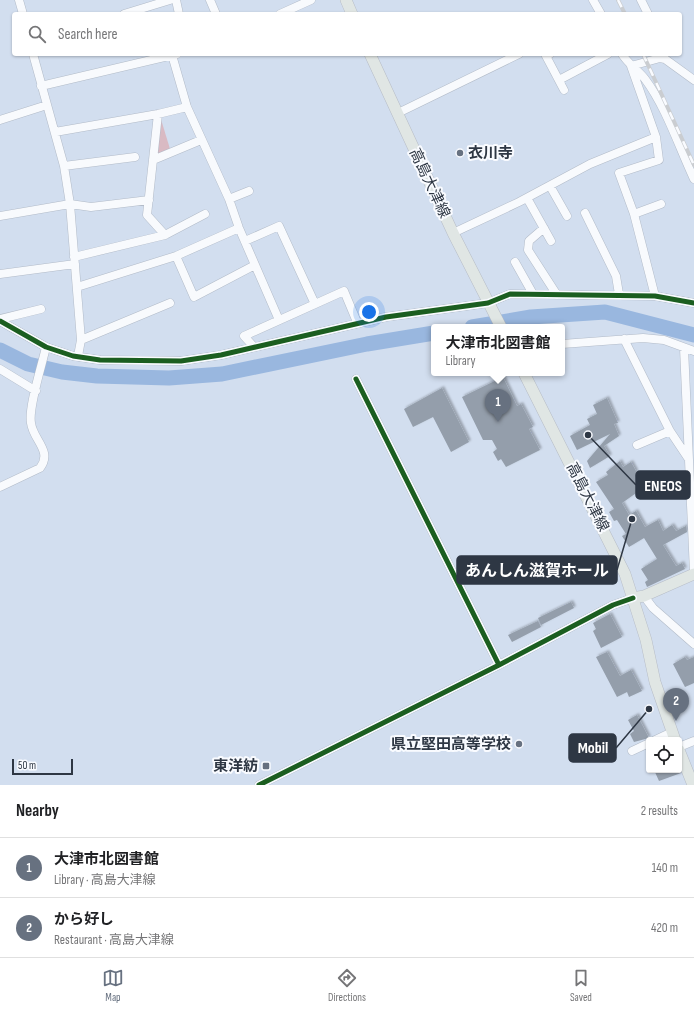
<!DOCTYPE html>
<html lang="en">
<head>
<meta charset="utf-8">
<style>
  body { margin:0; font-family:"Sofia Sans Condensed","Noto Sans JP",sans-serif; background:#f2f2f2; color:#202124 }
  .controls { position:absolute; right:12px; bottom:12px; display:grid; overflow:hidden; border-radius:4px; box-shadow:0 1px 3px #0004 }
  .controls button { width:36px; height:36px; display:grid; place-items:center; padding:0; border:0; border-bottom:1px solid #e0e0e0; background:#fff; color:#202124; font:20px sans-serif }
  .scale { position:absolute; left:12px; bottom:10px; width:61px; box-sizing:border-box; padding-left:4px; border:2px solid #2e3744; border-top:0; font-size:11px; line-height:14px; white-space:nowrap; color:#2e3744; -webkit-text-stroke:3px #f9fbff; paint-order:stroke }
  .you { position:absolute; left:369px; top:312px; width:14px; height:14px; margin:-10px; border:3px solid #fff; border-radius:50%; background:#1a73e8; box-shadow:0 0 0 6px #1a73e833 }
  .badge { display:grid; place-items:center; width:26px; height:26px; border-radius:50%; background:#677180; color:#fff; font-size:13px; font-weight:700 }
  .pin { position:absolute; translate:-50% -33px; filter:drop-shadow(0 1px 2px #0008) }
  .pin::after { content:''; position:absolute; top:21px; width:14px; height:12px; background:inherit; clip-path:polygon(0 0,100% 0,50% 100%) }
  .popup { position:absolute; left:431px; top:324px; width:134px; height:52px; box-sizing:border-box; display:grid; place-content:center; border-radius:4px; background:#fff; filter:drop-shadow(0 1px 3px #0005); font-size:13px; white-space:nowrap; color:#757577 }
  .popup b { font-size:15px; color:#202124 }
  .popup::after { content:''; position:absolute; left:50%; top:100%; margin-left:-8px; border:8px solid transparent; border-top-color:#fff }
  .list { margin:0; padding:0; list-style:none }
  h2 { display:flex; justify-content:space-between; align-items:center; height:52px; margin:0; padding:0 16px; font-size:17px }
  h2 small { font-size:13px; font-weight:400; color:#757577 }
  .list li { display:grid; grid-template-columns:26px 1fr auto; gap:12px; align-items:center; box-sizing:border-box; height:60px; padding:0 16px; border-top:1px solid #e0e0e0 }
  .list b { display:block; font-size:15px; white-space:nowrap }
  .list p { margin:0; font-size:13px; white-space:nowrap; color:#757577 }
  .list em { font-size:13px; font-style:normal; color:#757577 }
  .icon { flex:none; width:22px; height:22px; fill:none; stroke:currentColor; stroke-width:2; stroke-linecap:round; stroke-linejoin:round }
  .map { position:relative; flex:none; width:694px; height:785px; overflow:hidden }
  .search { position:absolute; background:#fff; box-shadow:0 1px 3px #0004; left:12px; right:12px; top:12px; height:44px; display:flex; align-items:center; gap:10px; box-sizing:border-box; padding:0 14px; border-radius:4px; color:#757577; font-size:15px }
  .sheet { height:172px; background:#fff }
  nav { display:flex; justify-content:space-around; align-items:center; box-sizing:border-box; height:56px; border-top:1px solid #e0e0e0; background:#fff; font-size:11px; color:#757577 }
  nav a { display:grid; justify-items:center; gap:2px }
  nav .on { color:#677180 }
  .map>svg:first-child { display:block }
</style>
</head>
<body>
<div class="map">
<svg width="694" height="785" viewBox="0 0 694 785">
  <defs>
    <filter id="shadow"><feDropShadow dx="2" dy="-2" stdDeviation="1" flood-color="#0004"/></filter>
  </defs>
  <rect width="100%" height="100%" fill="#d2deef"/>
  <path fill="#d9bac3" d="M160 116 170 149 156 155Z"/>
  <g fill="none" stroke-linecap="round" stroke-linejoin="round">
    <path stroke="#99b7df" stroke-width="15" d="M472 327 531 317 605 312 694 335
      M0 350 28 364 62 372 97 376 169 378 222 374 367 344 434 333"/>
  </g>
  <path fill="#949eab" filter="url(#shadow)" d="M503 377 517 406 521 404 533 427 529 429 540 450 506 467 501 459 498 461 493 452 497 449 492 440H483L462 397Z
    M442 388 469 442 451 452 433 417 413 427 404 409Z
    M607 398 618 423 614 424 619 436 604 446 610 456 590 468 587 461 610 434 577 450 570 436 590 425 587 419 597 414 593 405Z
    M620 461 623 467 631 462 636 471 635 484 639 491 622 503 629 515 636 511 645 527 658 520 663 531 672 525 676 531 686 526 687 532 663 545 676 566 682 563 685 569 647 587 645 582 648 580 641 569 657 559 644 538 629 547 622 536 626 534 617 520 614 521 609 512 614 509 596 482 608 475 606 472Z
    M571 602 574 608 541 625 538 618Z
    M610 614 622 637 601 648 593 631 596 629 593 623Z
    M538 621 541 627 512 642 508 635Z
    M607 652 620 676 631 670 642 691 629 697 627 692 617 697 596 657Z
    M685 657 687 660 694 657V683L685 687 673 664Z
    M637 715 649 738 634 742 630 734 634 731 628 720Z
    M654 770H679L681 773 659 781Z"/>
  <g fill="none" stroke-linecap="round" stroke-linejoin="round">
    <defs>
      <path id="minor" d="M19 0 23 14
        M176 0 179 14
        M210 0 216 14
        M593 0 601 14
        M641 0 648 14
        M124 14 170 0
        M280 14 311 0
        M33 54 64 166 70 204 81 340 78 356
        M550 54 546 56 564 90
        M622 54C628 64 638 70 645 79 666 107 679 147 694 179
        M172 55 187 107 229 199 239 228 279 320
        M631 66 656 137 659 160 619 173 634 214 655 296
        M631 66 660 58 665 59 694 80
        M559 80 608 54
        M41 86 177 54
        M398 113 519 54
        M0 120 47 105
        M55 132 158 114 187 107
        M153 160 201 140
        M64 166 135 157
        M550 186 567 216
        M527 198 551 241
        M229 199 249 191
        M585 213 616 276 619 294
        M634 214 661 204
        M0 216 70 204 91 207 149 200
        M544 228 529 241 528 250 557 295
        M453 233 519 202 590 164 656 137
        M165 235 205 214
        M245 241 279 226 315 304
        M176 256 194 297 255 265
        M74 257 165 235 147 215 158 114
        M515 262 533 294
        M0 274 75 264
        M77 287 176 256 239 228
        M0 319 41 309
        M0 321 46 347 73 356 100 360 181 361 221 355 386 317 488 303 510 294 655 296 694 303
        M624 339 670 431 688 458
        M81 340 170 303
        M562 344 643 338 664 340 694 351
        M254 347 244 336 344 291 357 322
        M684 348 694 572
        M0 369 36 391
        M356 379 499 665
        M637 445 670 431
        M643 486 689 481
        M0 487 40 468C53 451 33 440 31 423 28 408 42 365 46 347
        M644 596 653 608 694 644
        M655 740 672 732
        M679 747 694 741
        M632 751 649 743
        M259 785 499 665 613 605 633 598"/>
      <path id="major" d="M346 0 352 14
        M370 54 453 233 501 327
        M524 373 625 574 646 640 655 682 675 740
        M633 598 644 596 694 574
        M679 750 693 785"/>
    </defs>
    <use href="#minor" stroke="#b2bbc8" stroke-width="9"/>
    <use href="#major" stroke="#b6bcc6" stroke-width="12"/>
    <use href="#minor" stroke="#f8fafd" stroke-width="8"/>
    <use href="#major" stroke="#e0e6e4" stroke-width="11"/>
    <defs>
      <path id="rail" d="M618 0 625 14
        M643 54 694 165"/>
    </defs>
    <use href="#rail" stroke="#cacdd1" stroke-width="4"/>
    <use href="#rail" stroke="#f9fbff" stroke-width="2.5" stroke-dasharray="8" stroke-linecap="butt"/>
    <defs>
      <path id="cycleway" d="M0 321 46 347 73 356 100 360 181 361 221 355 386 317 488 303 510 294 655 296 694 303
        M356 379 499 665
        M259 785 499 665 613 605 633 598"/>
    </defs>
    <use href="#cycleway" stroke="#f9fbff" stroke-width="8"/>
    <use href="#cycleway" stroke="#1b5e20" stroke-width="5"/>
  </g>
  <g fill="#677180" stroke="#f9fbff" stroke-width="1.5">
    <circle cx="460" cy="153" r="4"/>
    <circle cx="519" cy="744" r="4"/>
    <rect x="262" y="762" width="8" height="8" rx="2"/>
  </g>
  <g text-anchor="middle" stroke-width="4" stroke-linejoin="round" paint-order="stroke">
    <g font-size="15" font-weight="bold" fill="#2e3744" stroke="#f9fbff" text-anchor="end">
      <text x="468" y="158" text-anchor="start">衣川寺</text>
      <text x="511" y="749">県立堅田高等学校</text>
      <text x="258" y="771">東洋紡</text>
    </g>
    <g font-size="15" fill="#2e3744" stroke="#f9fbff">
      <text transform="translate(430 183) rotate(65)" y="5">高島大津線</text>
      <text transform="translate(588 497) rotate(63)" y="5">高島大津線</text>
    </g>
  </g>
  <path fill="none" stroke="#2e3744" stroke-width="1.5" d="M588 435L636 485M632 519L617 570M649 709L616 748"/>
  <g fill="#2e3744" stroke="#f9fbff" stroke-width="1.5">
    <circle cx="588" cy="435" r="4"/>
    <circle cx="632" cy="519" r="4"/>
    <circle cx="649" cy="709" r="4"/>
  </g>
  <g fill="#2e3744" stroke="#2e3744" stroke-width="1.5">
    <rect x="636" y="471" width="54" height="28" rx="4"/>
    <rect x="457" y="556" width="160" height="28" rx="4"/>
    <rect x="569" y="734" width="47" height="28" rx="4"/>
  </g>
  <g font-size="16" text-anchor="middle" font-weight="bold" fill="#fff">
    <text x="663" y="491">ENEOS</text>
    <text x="537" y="576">あんしん滋賀ホール</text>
    <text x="593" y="753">Mobil</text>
  </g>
</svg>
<div class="controls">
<button><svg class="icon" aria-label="locate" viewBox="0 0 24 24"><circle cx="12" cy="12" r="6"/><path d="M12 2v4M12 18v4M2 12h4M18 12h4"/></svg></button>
</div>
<div class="scale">50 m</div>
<div class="you"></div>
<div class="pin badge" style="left:498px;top:422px">1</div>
<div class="popup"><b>大津市北図書館</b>Library</div>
<div class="pin badge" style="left:676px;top:721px">2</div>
<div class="search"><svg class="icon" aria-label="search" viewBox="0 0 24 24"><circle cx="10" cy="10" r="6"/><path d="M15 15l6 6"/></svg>Search here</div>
</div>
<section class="sheet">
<h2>Nearby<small>2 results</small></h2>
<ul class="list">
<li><span class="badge">1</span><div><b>大津市北図書館</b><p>Library · 高島大津線</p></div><em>140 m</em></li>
<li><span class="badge">2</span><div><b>から好し</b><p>Restaurant · 高島大津線</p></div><em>420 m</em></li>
</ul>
</section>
<nav>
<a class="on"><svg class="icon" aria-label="map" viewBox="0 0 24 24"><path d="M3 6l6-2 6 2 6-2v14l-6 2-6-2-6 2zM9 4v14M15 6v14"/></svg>Map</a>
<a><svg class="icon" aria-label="directions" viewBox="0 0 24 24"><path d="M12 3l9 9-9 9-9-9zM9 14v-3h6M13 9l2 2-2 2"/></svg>Directions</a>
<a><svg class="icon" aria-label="saved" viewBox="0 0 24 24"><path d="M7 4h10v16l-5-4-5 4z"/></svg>Saved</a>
</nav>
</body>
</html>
